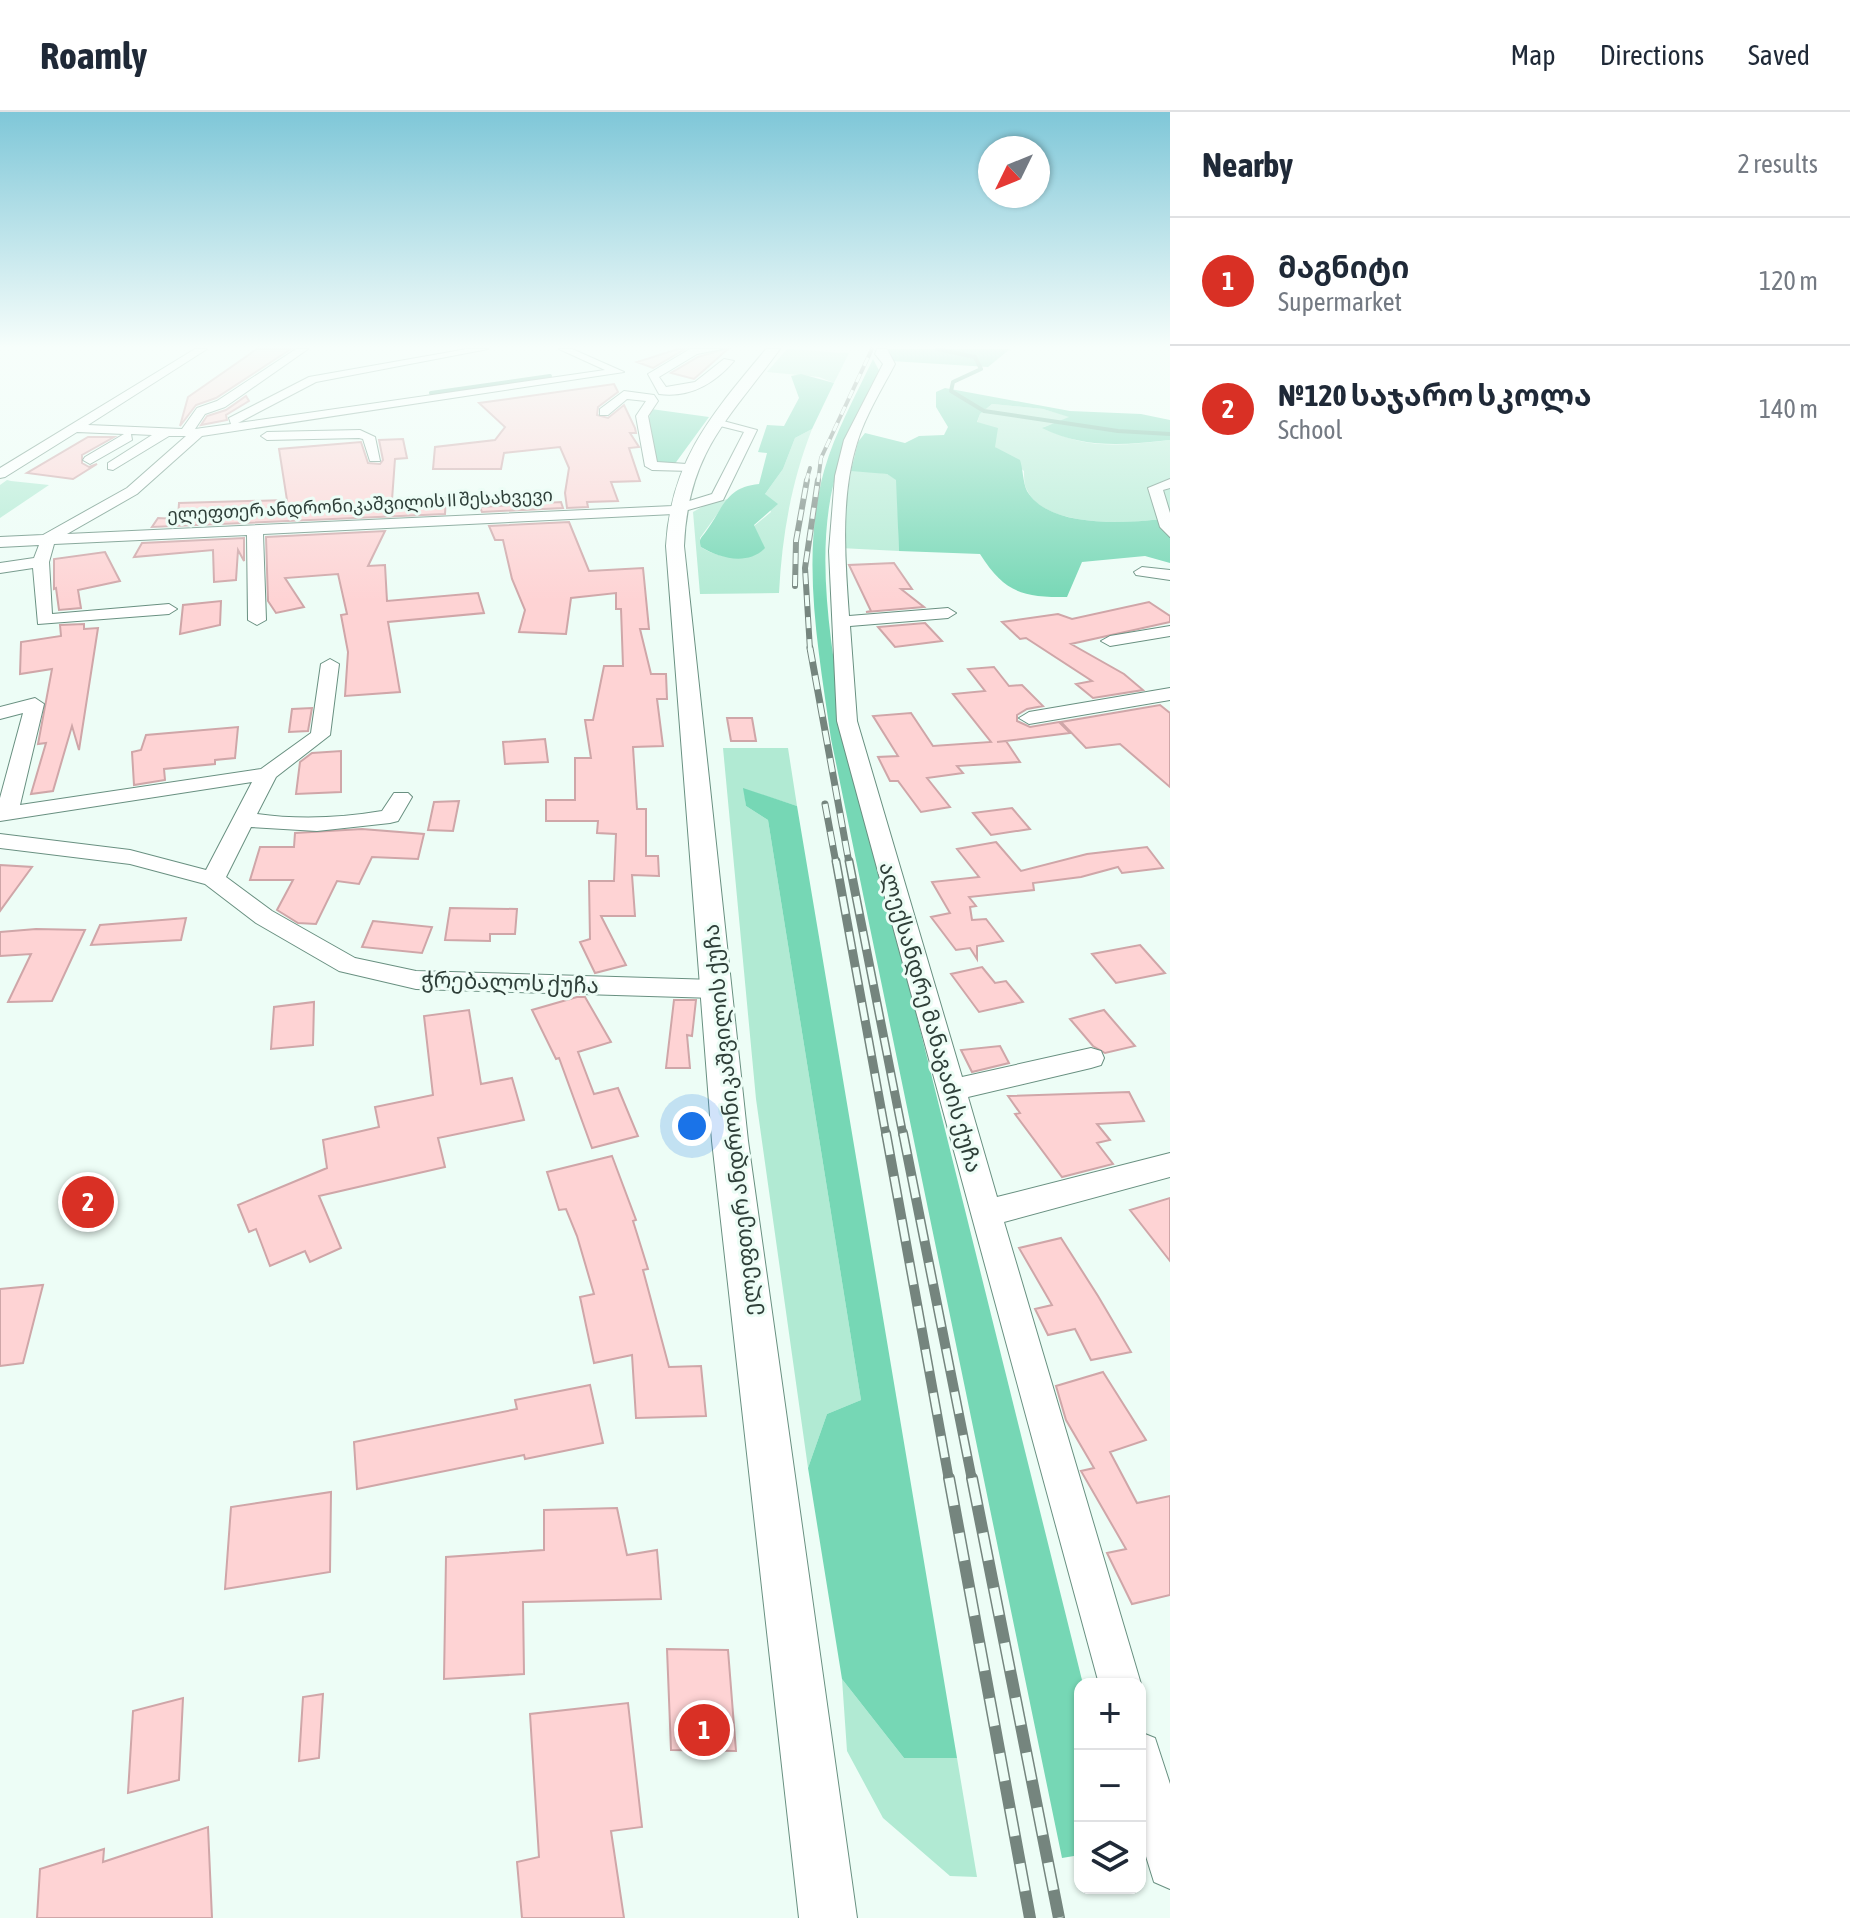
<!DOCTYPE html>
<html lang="en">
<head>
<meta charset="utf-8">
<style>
  body { margin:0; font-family:"Asap Condensed","Noto Sans Georgian",sans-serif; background:#f6f6f7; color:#1f2937 }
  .controls { position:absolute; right:24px; bottom:24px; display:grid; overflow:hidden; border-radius:16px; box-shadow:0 2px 6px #0004 }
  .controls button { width:72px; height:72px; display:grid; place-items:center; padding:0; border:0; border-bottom:2px solid #e0e1e3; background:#fff; color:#1f2937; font:40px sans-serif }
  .compass { position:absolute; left:978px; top:24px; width:72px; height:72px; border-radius:50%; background:#fff; box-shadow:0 2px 6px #0004; rotate:227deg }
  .you { position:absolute; left:692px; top:1014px; width:28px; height:28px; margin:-20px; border:6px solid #fff; border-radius:50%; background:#1a73e8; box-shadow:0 0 0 12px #1a73e833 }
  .badge { display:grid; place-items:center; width:52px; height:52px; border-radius:50%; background:#d93025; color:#fff; font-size:26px; font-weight:700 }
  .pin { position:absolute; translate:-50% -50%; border:4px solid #fff; box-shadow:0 2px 8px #0006 }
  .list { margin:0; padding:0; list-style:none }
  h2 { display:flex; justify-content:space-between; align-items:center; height:104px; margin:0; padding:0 32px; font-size:34px }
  h2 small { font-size:26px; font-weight:400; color:#747a83 }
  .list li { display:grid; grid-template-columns:52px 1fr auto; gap:24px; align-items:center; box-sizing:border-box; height:128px; padding:0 32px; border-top:2px solid #e0e1e3 }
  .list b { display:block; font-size:30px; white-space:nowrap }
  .list p { margin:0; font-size:26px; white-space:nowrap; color:#747a83 }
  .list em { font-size:26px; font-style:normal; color:#747a83 }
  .icon { flex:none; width:44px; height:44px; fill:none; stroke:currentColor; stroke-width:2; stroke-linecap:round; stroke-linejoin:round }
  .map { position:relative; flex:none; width:1170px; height:1806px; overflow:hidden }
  header { display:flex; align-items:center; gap:48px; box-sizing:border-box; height:112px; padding:0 40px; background:#fff; border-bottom:2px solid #e0e1e3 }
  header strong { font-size:38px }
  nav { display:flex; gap:44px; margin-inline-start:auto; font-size:28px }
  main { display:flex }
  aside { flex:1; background:#fff }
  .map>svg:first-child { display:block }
</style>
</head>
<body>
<header>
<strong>Roamly</strong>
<nav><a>Map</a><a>Directions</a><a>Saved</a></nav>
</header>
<main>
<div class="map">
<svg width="1170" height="1806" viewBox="0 0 1170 1806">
  <rect width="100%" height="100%" fill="#edfdf6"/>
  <path fill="#b1ead3" d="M787 237C809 237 829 241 849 241L834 271 819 265 767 260Z
    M992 292 1043 297 1071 305 1044 315C1085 339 1125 333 1170 328V406C1134 411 1046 418 1027 378 1024 373 1024 364 1024 359L995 335 977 311 980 302Z
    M812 317C791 371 782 424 779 481L700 482 693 400 709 391 728 387 700 426 701 435C725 450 739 445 764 436L754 414 771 400 765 382 783 357 795 326Z
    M861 358 887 362 897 368 899 439 840 436 851 359Z
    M7 368 11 369 49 373 0 406V373Z
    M723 636H788L797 694 744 677 746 694 768 708 861 1288 827 1302 808 1356 756 987Z
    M842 1567 904 1646H957L977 1765 950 1764 883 1706 847 1639Z"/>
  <path fill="#76d7b5" d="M888 237H1010L988 255 891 249 885 243Z
    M873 247 881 262C868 290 851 318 841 346 812 428 830 522 842 604L1083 1572H1080V1743L1062 1746 831 627C819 540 800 446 824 359 835 320 856 283 873 247Z
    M801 262 834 271 812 317 795 326 783 357 765 382 778 392 754 413 765 436C748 454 719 446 701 435 698 426 702 426 707 418 723 396 726 375 759 372L767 341 758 340 767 313 784 314 799 286 791 264Z
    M945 276 1070 299 1141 302 1170 308V328C1124 333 1085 337 1042 316L1069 305 1043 297 992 292 980 302 977 310 998 316 995 335 1020 348C1023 357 1023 371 1027 379 1050 418 1132 411 1170 406V451L1145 444 1082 450 1067 485C1022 485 1005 481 980 442L899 439 896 368 887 362 851 359 858 330 865 321 905 331 919 324 944 323 948 315 936 295V280Z
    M651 297 709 305 674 353 654 351 647 316Z
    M743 676 797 694 957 1646H904L842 1567 808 1356 827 1302 861 1288 768 708 746 694Z"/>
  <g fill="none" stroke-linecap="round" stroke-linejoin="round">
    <path stroke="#69b298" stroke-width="4" d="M937 237 975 245 981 257 953 270 951 279 984 299 1118 319 1170 322
      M431 281 550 264"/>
  </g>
  <path fill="#fed3d4" stroke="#cfa6a8" stroke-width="2" d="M257 237H291L216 286 196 293 180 314 188 285Z
    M678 237H685L653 256 637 250Z
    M725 237H728L694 267 671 261 698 245Z
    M614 272 618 280 598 295 597 303 608 306 624 293 635 316 636 321H630L639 335 629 336 640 369 611 370 618 389 587 390 588 395 567 396 565 381 569 356 560 335 504 341 501 357H433L435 335 495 328 505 315 479 291Z
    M246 284 249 289 226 303 227 308 201 313 207 304 226 298Z
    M88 325H114L82 343V351L89 355 97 352 73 367 27 361Z
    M403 327 407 346 395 347 392 388 446 386 445 402 152 415 158 406 178 407 179 391 287 388 279 337 361 330 368 351 380 352 383 348 379 328Z
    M561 390 563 396 482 400 480 395Z
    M569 410 589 459 643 456 649 517H640L651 562H666L667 587H657L663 634 633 635 637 697H646V744H658L659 764 632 763 635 804H601L626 853 595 861 580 830 590 827 589 769H614L616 722 597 721 598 709H546V688H575V646H591L585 608H593L604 554H623L621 497H616V481L571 486 566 522 519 520 525 498 512 467 503 428H495L489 414Z
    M385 419 368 454 385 453 387 489 478 481 484 501 388 510 400 580 345 584 348 540 341 503 347 502 338 462 285 466 304 495 276 501 268 489 266 425Z
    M244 426V449L238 438 236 468 214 470 213 438 134 445 142 431Z
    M105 440 120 469 78 478 81 496 59 498 56 476 54 477V447Z
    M894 451 912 477H901L924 495 866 500 871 499 849 453Z
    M221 489 220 513 180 522 183 493Z
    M1149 490 1170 504V510L1071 532 1124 562 1143 578 1093 586 1076 572 1092 569 1026 526 1020 527 1002 510 1058 502 1072 507Z
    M925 511 942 529 895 535 878 515Z
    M84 512V517L98 516 79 638 72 614 53 679 31 682 46 631 38 632 52 557 20 562 21 530 61 524 60 513Z
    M994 555 1009 574 1022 573 1043 594 1027 597 1017 603V609L1030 615 1059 610 1070 621 997 630 1006 629 1020 650 957 654 963 661 927 666 950 695 921 700 898 669H890L878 645 898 644 873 604 911 601 933 634 991 630 953 582 985 579 968 557Z
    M1160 593 1170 601V675L1120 632 1086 636 1061 610Z
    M312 596 308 619 289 620 292 597Z
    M727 606H752L756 629H731Z
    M238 615 235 646 215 648V652L164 657 165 668 134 673 132 640 141 638 146 623Z
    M545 627 548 650 505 652 503 630Z
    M341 639V680L296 682 300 650 312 641Z
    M459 689 453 719 428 718 434 690Z
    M1012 696 1030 717 991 723 973 701Z
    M362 717 424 722 418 747 372 745 359 772 337 769 316 812 298 811 277 798 293 768H250L260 735H294L295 721Z
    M996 730 1021 759 1087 742 1147 735 1163 756 1122 761 1118 755 1081 765 1033 771 1034 778 969 785 976 794 970 795 972 808 986 807 1003 829 977 834V847L970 836 956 838 931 805 950 801 932 770 979 765 957 737Z
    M0 753 32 755 0 799Z
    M450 796 517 797 515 822H490V829L445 828Z
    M186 806 181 828 91 833 100 813Z
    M373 809 432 815 422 841 362 835Z
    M36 817 85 818 52 889 8 890 31 842 0 844V820Z
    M1140 833 1165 861 1116 871 1092 842Z
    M982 855 995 871 1006 869 1023 890 979 900 951 862Z
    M577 885H585L611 930 578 940 594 982 618 976 638 1024 592 1036 559 946 556 947 532 898Z
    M674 888H696L692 924 687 923 690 956H666Z
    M314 890 313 933 271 937 274 895Z
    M469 898 481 972 512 966 524 1008 438 1026 445 1055 319 1084 341 1136 310 1150 305 1139 270 1154 256 1117 249 1120 238 1093 327 1056 323 1028 379 1015 375 995 433 983 424 904Z
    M1104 898 1135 934 1105 941 1093 934 1070 907Z
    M1000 934 1009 951 972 960 961 938Z
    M1129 980 1144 1009 1097 1012 1110 1028 1097 1031 1113 1052 1062 1065 1015 1002 1020 1001 1008 984Z
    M612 1044 636 1108 633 1109 648 1157 643 1158 669 1255 701 1254 706 1304 636 1306 632 1243 594 1251 580 1185 594 1182 577 1124 566 1097 559 1098 547 1060Z
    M1170 1086V1149L1130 1098Z
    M1061 1126 1098 1184 1131 1240 1091 1248 1075 1217 1048 1223 1035 1197 1052 1193 1019 1136Z
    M43 1173 23 1251 0 1254V1177Z
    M1103 1260 1146 1328 1110 1340 1137 1391 1170 1384V1483L1132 1492 1107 1441 1126 1437 1081 1359 1094 1356 1066 1308 1056 1274Z
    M590 1273 603 1331 525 1347 524 1343 357 1377 354 1330 517 1297 515 1288Z
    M331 1380 330 1460 225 1477 231 1395Z
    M617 1396 627 1443 657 1438 661 1487 523 1490 524 1562 444 1567 446 1445 544 1438V1398Z
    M667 1537 728 1538 736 1639 671 1638Z
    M323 1582 319 1646 299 1649 303 1585Z
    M183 1586 179 1668 128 1681 133 1599Z
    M628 1591 642 1715 611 1719 624 1806H522L517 1750 539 1745 530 1602Z
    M208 1715 212 1806H37L40 1757 104 1737 103 1750Z"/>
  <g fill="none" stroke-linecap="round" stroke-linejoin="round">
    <defs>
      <path id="minor" d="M195 237H207L88 313 182 317 197 296 217 289 296 237H308L225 295 205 302 195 317 231 312 229 306 309 265 467 237H488L316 270 238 311 605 258 559 237H572L624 260 202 324 137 382 67 422 673 394 712 382 744 320 712 312V306L757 318 723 388 674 402 263 422 266 508 257 513 248 508 247 423 54 432 49 450 52 502 169 492 177 497 169 502 38 512 33 456 0 461V451L34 446 39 433 0 435V425L43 423 127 376 186 324H169L113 358 108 357V351L152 323 131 322 132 328 90 352 83 348 85 345 124 322 77 320 5 365 0 366V356Z
        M690 237H722L697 242 659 265 666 275 695 270 724 247 734 249C714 272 690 286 659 282L648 262Z
        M877 237H887L895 252C882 277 865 304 857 331 840 386 845 447 849 504L948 496 956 501 948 506 850 514 857 609 962 965 1091 936 1101 939 1104 946 1101 953 1091 956 968 985 997 1085 1170 1041V1065L1004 1110 1141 1572 1140 1573 1099 1572 837 609 829 439 835 364 844 328 883 252 875 242Z
        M624 279 654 283 658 289 648 304 657 350 687 352 692 353V359L652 358 645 354 636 304 646 289 627 287 608 303H600V297Z
        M360 318 375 325 380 349H370L363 327 359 326 267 328 261 324 267 320Z
        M1170 367V376L1163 378 1170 401V425L1160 415 1148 376Z
        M1142 455 1170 458V468L1136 463 1134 460Z
        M1170 514V524L1110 534 1101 529 1110 524Z
        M330 547 339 552 330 623 276 665 257 702C299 708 341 706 382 699L394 681H408L412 685 398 709 390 711 317 719 251 715 226 765 272 799 355 846 416 859 715 868 724 870 728 877 724 884 715 886 416 877 339 859 256 811 205 772 130 752 0 736V722L130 738 206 758 252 670 0 709V686L23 601 0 607V595L35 586 44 592 20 693 261 657 311 621 321 552Z
        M1170 576V588L1029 612 1019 606 1029 600Z
        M1140 1620 1155 1626 1170 1672V1777L1154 1770 1140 1725Z"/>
      <path id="major" d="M766 237H780C728 308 688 340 684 434L748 1029 857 1806H799L712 1029 666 434C671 347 713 301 766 237Z"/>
    </defs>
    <use href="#minor" stroke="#699081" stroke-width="2"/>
    <use href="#major" stroke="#699081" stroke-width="2"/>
    <use href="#minor" fill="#fff" fill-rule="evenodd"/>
    <use href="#major" fill="#fff" fill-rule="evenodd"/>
    <defs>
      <path id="rail-far5" d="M806 370 810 356
        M818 370 821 346 872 237"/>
      <path id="rail-far4" d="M795 474 796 429 807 368
        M810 538 805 456 818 368"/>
      <path id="rail-far3" d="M810 536 849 751
        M825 692 836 751"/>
      <path id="rail-far2" d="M836 749 886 1023
        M849 749 903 1023"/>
      <path id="rail-far1" d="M886 1021 949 1368
        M903 1021 972 1368"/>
      <path id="rail" d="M949 1366 1030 1806
        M972 1366 1059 1806"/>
    </defs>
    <use href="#rail-far5" stroke="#75857e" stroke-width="4"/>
    <use href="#rail-far4" stroke="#75857e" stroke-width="6"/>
    <use href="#rail-far3" stroke="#75857e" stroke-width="7"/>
    <use href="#rail-far2" stroke="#75857e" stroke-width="9"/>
    <use href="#rail-far1" stroke="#75857e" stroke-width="10"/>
    <use href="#rail" stroke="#75857e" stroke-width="12"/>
    <use href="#rail-far5" stroke="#edfdf6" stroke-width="3" stroke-dasharray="9" stroke-linecap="butt"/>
    <use href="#rail-far4" stroke="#edfdf6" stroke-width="4" stroke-dasharray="11" stroke-linecap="butt"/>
    <use href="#rail-far3" stroke="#edfdf6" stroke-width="5" stroke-dasharray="14" stroke-linecap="butt"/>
    <use href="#rail-far2" stroke="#edfdf6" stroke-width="6" stroke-dasharray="18" stroke-linecap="butt"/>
    <use href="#rail-far1" stroke="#edfdf6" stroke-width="7" stroke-dasharray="22" stroke-linecap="butt"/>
    <use href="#rail" stroke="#edfdf6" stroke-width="9" stroke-dasharray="28" stroke-linecap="butt"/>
  </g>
  <linearGradient id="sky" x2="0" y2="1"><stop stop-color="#7fc7d8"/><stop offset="0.48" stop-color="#f7fefb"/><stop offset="1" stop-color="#f7fefb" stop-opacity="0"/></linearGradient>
  <rect width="1170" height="489" fill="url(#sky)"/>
  <g text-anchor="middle" stroke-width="6" stroke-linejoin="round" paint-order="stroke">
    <g font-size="18" fill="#2f3f39" stroke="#edfdf6">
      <text transform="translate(360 393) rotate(-3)" y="6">ელეფთერ ანდრონიკაშვილის II შესახვევი</text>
    </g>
    <g font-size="22" fill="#2f3f39" stroke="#edfdf6">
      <text transform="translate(510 870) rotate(2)" y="8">ჭრებალოს ქუჩა</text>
      <text transform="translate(931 905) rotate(74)" y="8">ალექსანდრე მანაგაძის ქუჩა</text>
      <text transform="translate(731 1008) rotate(-96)" y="8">ელეფთერ ანდრონიკაშვილის ქუჩა</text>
    </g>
  </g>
</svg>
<div class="controls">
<button>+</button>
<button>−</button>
<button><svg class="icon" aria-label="layers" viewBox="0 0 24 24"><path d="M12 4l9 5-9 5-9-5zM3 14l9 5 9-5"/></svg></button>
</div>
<svg class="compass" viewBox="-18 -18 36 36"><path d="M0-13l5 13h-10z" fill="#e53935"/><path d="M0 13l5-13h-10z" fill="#747a83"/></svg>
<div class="you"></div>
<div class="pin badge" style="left:704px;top:1618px">1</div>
<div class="pin badge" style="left:88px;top:1090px">2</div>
</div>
<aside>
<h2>Nearby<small>2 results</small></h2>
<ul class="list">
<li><span class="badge">1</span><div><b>მაგნიტი</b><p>Supermarket</p></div><em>120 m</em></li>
<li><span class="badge">2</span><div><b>№120 საჯარო სკოლა</b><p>School</p></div><em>140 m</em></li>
</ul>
</aside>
</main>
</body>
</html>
